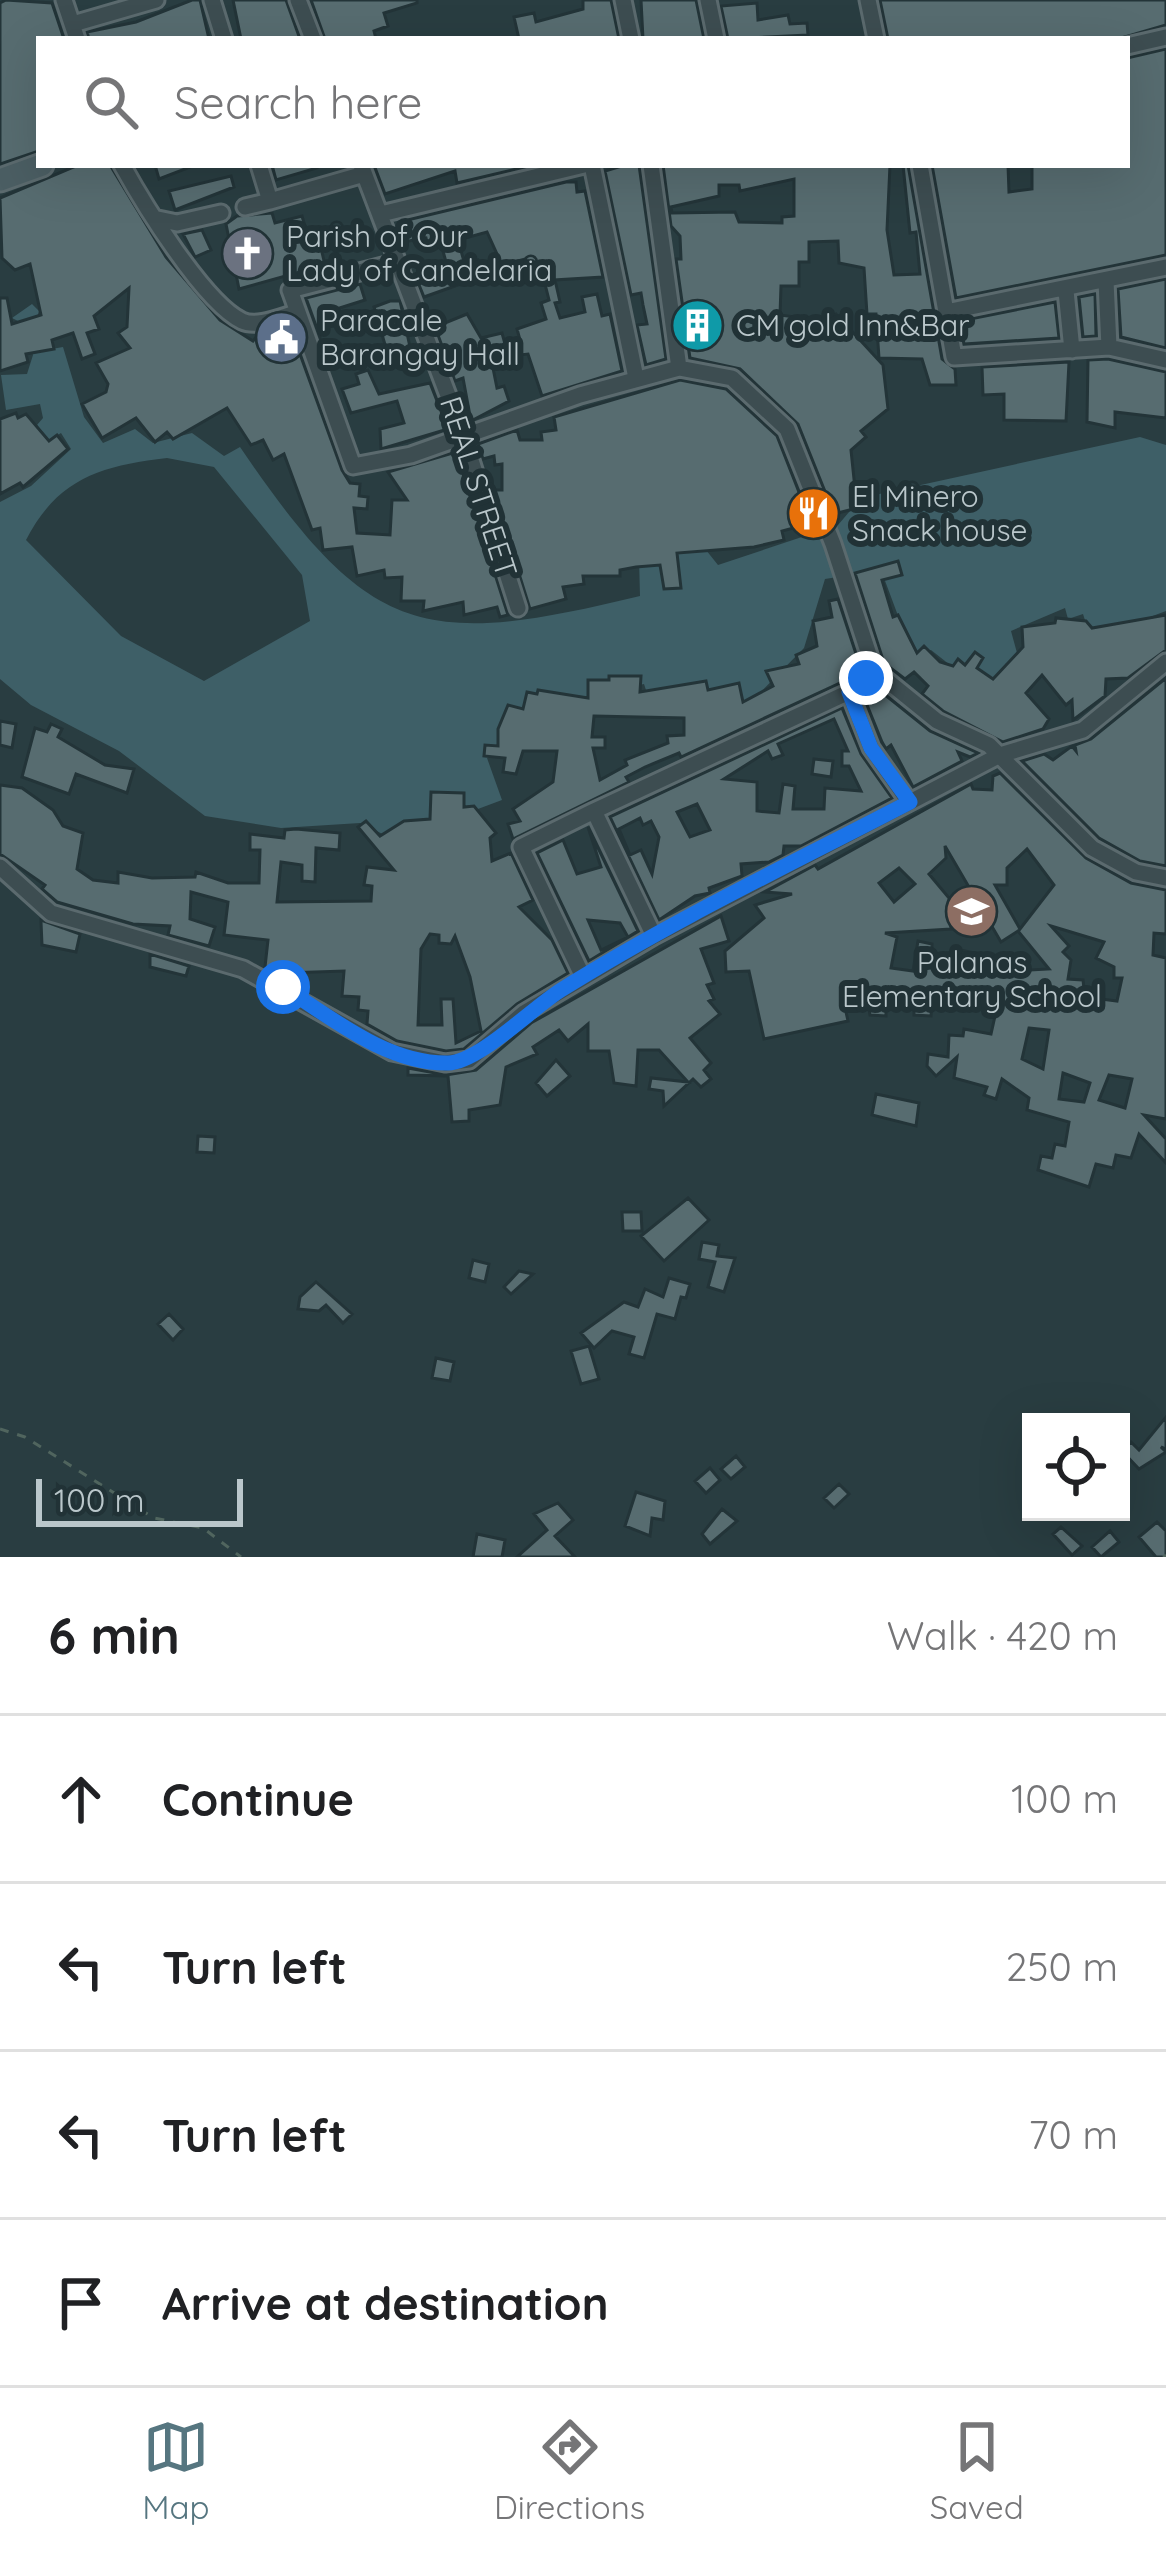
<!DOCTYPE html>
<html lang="en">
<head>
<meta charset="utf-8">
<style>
  body { margin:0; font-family:Quicksand,sans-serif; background:#f6f6f6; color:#202124 }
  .controls { position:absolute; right:36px; bottom:36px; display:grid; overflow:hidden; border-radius:0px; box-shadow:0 12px 48px #0002 }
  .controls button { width:108px; height:108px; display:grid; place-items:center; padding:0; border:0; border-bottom:3px solid #e0e0e0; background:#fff; color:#202124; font:60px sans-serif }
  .scale { position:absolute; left:36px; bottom:30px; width:207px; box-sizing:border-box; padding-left:12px; border:6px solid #bac7cb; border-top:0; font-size:33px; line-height:42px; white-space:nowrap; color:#bac7cb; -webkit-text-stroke:9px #213236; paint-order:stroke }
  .stop { position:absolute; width:36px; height:36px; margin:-27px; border:9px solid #1a73e8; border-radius:50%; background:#fff }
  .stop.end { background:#1a73e8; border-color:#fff; box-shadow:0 3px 12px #0008 }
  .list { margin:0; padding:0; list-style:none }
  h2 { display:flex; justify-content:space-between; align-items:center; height:156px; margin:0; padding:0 48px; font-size:51px }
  h2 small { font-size:39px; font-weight:400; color:#757577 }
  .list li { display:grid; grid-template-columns:78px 1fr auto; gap:36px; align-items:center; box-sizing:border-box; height:168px; padding:0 48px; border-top:3px solid #e0e0e0 }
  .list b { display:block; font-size:45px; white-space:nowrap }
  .list em { font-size:39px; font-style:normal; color:#757577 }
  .icon { flex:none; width:66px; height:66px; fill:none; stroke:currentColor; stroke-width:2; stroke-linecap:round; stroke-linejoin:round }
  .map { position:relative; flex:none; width:1166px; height:1557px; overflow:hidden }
  .search { position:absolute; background:#fff; box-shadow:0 12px 48px #0002; left:36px; right:36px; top:36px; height:132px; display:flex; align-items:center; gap:30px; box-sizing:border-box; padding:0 42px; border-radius:0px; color:#757577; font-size:45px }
  .sheet { height:828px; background:#fff }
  nav { display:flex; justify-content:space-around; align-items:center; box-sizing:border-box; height:168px; border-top:3px solid #e0e0e0; background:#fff; font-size:33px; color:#757577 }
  nav a { display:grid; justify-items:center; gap:6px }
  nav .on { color:#567680 }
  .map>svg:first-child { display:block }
</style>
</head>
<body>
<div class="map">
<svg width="1166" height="1557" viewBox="0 0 1166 1557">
  <rect width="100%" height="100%" fill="#293d41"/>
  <path fill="#3e5f67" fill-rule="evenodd" d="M32 304 39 311 34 326 46 350 63 347 84 417 103 443 135 429 153 443 192 433 224 456 240 447C369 637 422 649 640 596L639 558 702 545 718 565 838 525 861 498 1140 437 1166 445V611L1091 639 1083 614 1068 619 1065 608 1011 631 1019 660 1005 664 1011 713 931 650 913 656 881 570 825 579 804 648 747 706 655 718 644 684 561 702 507 750 487 758 502 800 395 840 360 823 281 828 205 816 119 751 31 705 0 679V502L31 486 71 449 61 433 49 440 37 425 43 418 40 404 6 410 1 375 27 374 33 355 22 323 12 318ZM167 458 214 467 302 575 310 621 204 681 121 636 26 540C58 478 101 466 167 458Z"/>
  <path fill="#576c70" stroke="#233438" stroke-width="3" fill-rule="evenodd" d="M6 0 52 3 64 39H39V151L0 164V3Z
    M192 0H200L209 39H89L87 32 136 22Z
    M233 0H286L300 39H241Z
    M311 0H417V3L384 13 388 26 374 31 376 39H325Z
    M583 0H611L619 39H519L514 17 534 13 536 22 583 9Z
    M641 0H696L704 39H643Z
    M880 0H1166V25L1118 39H888Z
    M757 3 758 20 788 15 790 24 807 23 808 35 728 39 721 6Z
    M1166 49V255L956 298 932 165H1008L1009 192 1032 189V165H1127V58Z
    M78 165H110L166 257 220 320 253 341 258 335 292 332 342 470 350 483 360 484 359 496 368 497 367 509 354 508 357 533 390 535 392 500H407L388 472 456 452 508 615 500 617 497 607 464 615 463 602 423 611 424 601H401L402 577 385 578 384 570 357 576 352 547 323 550 320 528 312 530 284 454 273 460 263 440 251 445 227 408 173 439 167 432 155 442 136 418 102 438 82 404 106 392 108 384 96 363 130 348 118 333 127 327 129 288 94 316 99 329 87 333 95 354 82 359 73 333 52 340 54 349 26 354 28 362 0 371V298H7L12 324 41 315 30 264 15 270 2 258 0 198Z
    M155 165H192L193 166 159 179Z
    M272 165H317V168L276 180Z
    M374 165H533L457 183 455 171 385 194Z
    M625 165H639L666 359 646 365 637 325 647 324 643 305 641 293 631 295 605 171Z
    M663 165H890L887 230 894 275 920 274 916 232 910 233 903 165H908L942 359 955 369 956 385H930L922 359 879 358 876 314H867L864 268 839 263 838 241 809 242V262H799V286H781L780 315 795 317 794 325 821 327 836 314 883 365 888 409 861 431 866 437 851 450 857 508 834 514 798 424 740 369 690 358 676 259H681L680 236 671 226ZM794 179V216L782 217V223L739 222 735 212 672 213 671 207 719 196V185H739L740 191Z
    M231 176 234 187 175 210 169 191Z
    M566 182H576L577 192 585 191 603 277 555 280 560 302 555 303 560 318 585 312 582 297 597 294 602 316 610 314 622 371 542 396 528 354 491 358 497 388 504 386 509 401 471 421 463 378 455 381 435 327 467 314 481 338 502 333 505 344 520 340 517 329 546 319 541 303 549 300 544 280 532 283 525 259 502 265 487 232 458 240 465 265 478 260 483 276 424 297 417 280 448 269 441 244 428 246 426 238 403 242 399 222Z
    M272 213 275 223 302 216 312 250 321 248 325 265 239 289 226 224 237 216Z
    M202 230 211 250 195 257 183 234Z
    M1166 279V348L1121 337 1118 289Z
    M360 284 365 300 324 313 320 337 306 298Z
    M1095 294 1096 336 1083 337 1079 297Z
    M390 301H400L410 347 388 355 374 307Z
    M1055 302 1059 338 964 344 960 321Z
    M1108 359 1166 372V418L1115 412V428L1087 422 1088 360Z
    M1069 362 1066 421 1004 420V394L983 395 982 367Z
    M368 370 379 394 430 383 448 429 381 449 380 429 404 423 397 401 351 413 342 389 359 384 356 374Z
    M680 380 726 389 777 436 806 510 798 512 801 526 782 531 784 540 754 547 677 553 681 588 664 589 660 565 636 567 620 570V576H583L584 584 563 587 566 599 530 609 493 490H502V464L495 465 494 456 483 459 478 444 517 430 520 440H542L541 432 556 430 554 417Z
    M16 413 18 418 26 414 49 441 57 435 68 449 23 487 20 483 0 494V419Z
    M898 561 902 575 882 580 893 617 898 615 917 653 924 646 940 662 953 666 958 659 965 665 975 652 983 658 977 668 993 679 1023 647 1022 627 1055 623 1056 618 1086 621 1092 628 1166 615V650L1128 678 1106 679 1105 696 1073 720 1072 700 1066 705 1042 675 1026 693 1049 719 1043 729 1003 742 943 711 922 694 928 686 914 672 905 679 884 663 855 573Z
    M838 599 860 666 842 682 681 757 679 753 645 767 626 777 629 782 513 839 508 824 520 821 513 809 553 782 557 751H523L516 774 503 772 505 758 484 756 485 745 498 746V729L508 705 523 709 527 692 537 694 538 690 588 698V680H609V676H641L640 692 706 681 708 690 739 683 743 702 773 686 766 671 799 664 796 655 817 646 813 621 832 617 829 601ZM594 716 684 718V735L667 736 668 743 625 760 627 765 600 780 593 748H605V737H592Z
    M1166 678V866L1140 861 1099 838 1022 761 1044 754 1053 760 1072 746 1076 751 1075 745 1091 739Z
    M874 686 930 731 978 753 970 757 958 752 962 761 913 787 891 745 886 749 882 742 863 695Z
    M842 708 861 754 892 798 801 846H784L783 855 769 862 741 864 742 876 709 888 710 893 695 896 659 920 610 817ZM834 719 848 751H842V766H849L861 791 825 788 824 809H793L795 786 783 784 779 813 757 811V782L724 779 768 751 772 759 783 755 778 744ZM697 804 710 830 690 837 677 812ZM640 818 643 825 651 821 659 837 652 874 641 850 630 855 619 829Z
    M0 721 16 724 12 748 0 745Z
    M51 724 62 729 58 737 105 765 134 769 127 793 76 774 69 794 22 777 35 728 47 732Z
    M814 759 833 761 831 777 812 774Z
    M1000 773 1086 858 1131 883 1166 890V934L1154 933 1153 955 1166 958V1119L1144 1115 1166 1139V1163L1139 1134 1131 1158 1116 1155 1113 1168 1096 1164 1089 1187 1038 1170 1041 1156 1052 1158 1055 1144 1065 1146 1069 1122 1027 1110 1029 1098 1002 1079 996 1099 984 1095 987 1087 954 1078 957 1057 936 1076 927 1066 928 1054 948 1057 949 1035 963 1036 964 1029 991 1034 999 998 976 997 975 1004 963 1002 962 1008 932 1003 931 1016 914 1015V1006L886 1005V1016L870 1015 866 992 842 994 848 1021 764 1039 749 971 726 972 725 951 764 918 755 905 792 894 765 892 815 865 818 869 971 784 973 789 992 790 993 776ZM945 846 1001 942 1018 931 1049 969 993 972 996 958 961 950 960 956 932 953V944L918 941 913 971 891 968 897 937 885 933 951 929 949 898 929 874 946 858ZM1027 849 1054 885 1020 929 995 885H1007V868ZM899 868 915 884 894 902 879 883ZM1051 926 1104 942 1096 958 1114 967V978H1122L1117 1001 1085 997 1083 980 1068 979 1071 960 1063 952 1069 946ZM1029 1028 1049 1030 1043 1069 1022 1059ZM1063 1073 1090 1083 1084 1102 1059 1099ZM1109 1075 1132 1079 1125 1108 1099 1100Z
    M0 785 22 788 53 810 63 826 83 833 77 869 93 880 118 883V872L152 878 195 877 196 872 228 883H259L260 850H250V834L284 838 285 830 296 829 340 833 339 850 316 848 315 882 302 881V865L281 862 277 902 371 901 372 886 364 885 367 867 394 870 358 827 366 821 380 836 404 821 430 819 431 792 464 793V807L474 806 496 833 490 838 492 861 511 853 533 900 519 907 552 940 568 973 517 1004 464 1049 446 1051 397 1041 367 1024 368 1011 358 1010 359 997 342 996 344 971 284 973 265 967 268 940 224 935 228 902 191 892 190 919 215 927 209 946 168 935 170 926 133 924 57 902 42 889 45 885 0 854ZM430 934 439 935V943L451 944 455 936 470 977 481 1031 456 1043 453 999H441L442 1025H418L421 949Z
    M588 827 638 931 589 961 537 853 563 840 577 874 601 867ZM588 920 620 923 628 937 601 950Z
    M721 916 729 941 701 949 714 983 707 985 714 999 709 1001 720 1014 690 1038 711 1063 704 1070 711 1079 701 1087 693 1079 664 1106 663 1091 649 1089 651 1078 688 1082 659 1050H638L636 1086 614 1083 609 1051H588V1024L568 1041 559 1030 533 1047 537 1054 506 1067 500 1105 469 1110V1121L452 1122 448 1076 408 1075V1068L446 1075 476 1070 531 1023Z
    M41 922V920L80 934 76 952 42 945Z
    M150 954 189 966 186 976 150 967Z
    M556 1060 570 1076 547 1096 536 1083Z
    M876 1094 919 1103 916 1126 872 1115Z
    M198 1136 215 1137 214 1153 197 1152Z
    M688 1198 709 1220 664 1261 641 1236Z
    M622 1212H641L642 1231H623Z
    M702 1242 719 1245 717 1256 735 1258 724 1292 708 1287 715 1262 699 1259Z
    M473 1260 489 1264 485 1282 469 1278Z
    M519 1271 533 1274 511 1294 504 1287Z
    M669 1278 690 1284 686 1298 681 1297 675 1319 657 1314 644 1358 629 1354 634 1337 612 1331 594 1348 581 1333 624 1302 638 1307 645 1289 663 1297Z
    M316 1282 352 1314 343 1323 326 1305 319 1311 298 1309 300 1297Z
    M169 1314 183 1329 173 1340 158 1324Z
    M589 1346 599 1379 581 1384 571 1351Z
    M436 1358 454 1362 450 1381 432 1378Z
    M1166 1417V1449L1161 1447 1166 1452 1139 1469 1122 1451 1131 1442 1139 1450Z
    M736 1456 745 1467 731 1479 721 1469Z
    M710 1468 720 1480 706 1493 695 1481Z
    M839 1484 849 1494 834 1508 824 1498Z
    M636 1492 665 1501 663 1520 652 1518 650 1536 625 1526Z
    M558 1503 573 1520 555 1536 575 1557H517L547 1530 534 1514Z
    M722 1509 737 1521 710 1544 702 1534Z
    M1157 1522 1166 1531V1557H1156L1139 1537Z
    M1061 1527 1082 1546 1072 1555 1053 1534Z
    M1110 1531 1119 1542 1101 1557 1092 1547Z
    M477 1534 505 1540 502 1557H473Z"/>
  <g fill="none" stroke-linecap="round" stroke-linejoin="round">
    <defs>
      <path id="minor" d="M64 0 77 39
        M212 0 224 39
        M298 0 313 39
        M623 0 631 39
        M708 0 716 39
        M868 0 876 39
        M73 24 156 0
        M1127 46 1166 37
        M122 165C143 203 204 303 242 321 257 328 281 317 296 313
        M259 165 270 201 364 174
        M361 165 463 435 518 608
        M592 165 636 378
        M651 165 679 368
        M920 165 954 357 1109 347 1166 360
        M245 207 270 201
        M381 214 584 165
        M158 219 177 223 221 213
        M398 262 290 290 353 466 411 455 580 395 679 368 732 378 787 429 833 544 874 670 937 721 989 745 1092 848 1136 872 1166 878
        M1106 281 1109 347
        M1066 291 1072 350
        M946 312 1166 267
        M874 670 849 692 871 748 909 802
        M0 867 51 913 243 969 392 1052 445 1063 469 1060 524 1013 654 936 1000 755 1083 730 1166 662
        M654 936 594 811 849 692
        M583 977 521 847 594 811"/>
      <path id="secondary" d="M0 180 42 165"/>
    </defs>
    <use href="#minor" stroke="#5b6a6e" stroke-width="21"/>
    <use href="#secondary" stroke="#5b6a6e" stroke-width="27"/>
    <path stroke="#50655e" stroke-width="3" stroke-dasharray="9 9" stroke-linecap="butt" d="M0 1429 25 1437 154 1518 203 1528 241 1557
      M1163 1557 1166 1555"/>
    <use href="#minor" stroke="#3d4d51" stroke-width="15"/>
    <use href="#secondary" stroke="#4b5e63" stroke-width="21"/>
  </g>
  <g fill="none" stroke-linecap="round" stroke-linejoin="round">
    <path stroke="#1a73e8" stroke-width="15" d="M283 987C332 1018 387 1064 448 1063 479 1062 531 1009 561 990 673 920 793 863 910 802L871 748 849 692 866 678"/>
  </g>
  <defs>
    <symbol id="church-disc" viewBox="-11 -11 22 22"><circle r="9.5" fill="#6b7280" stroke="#213236"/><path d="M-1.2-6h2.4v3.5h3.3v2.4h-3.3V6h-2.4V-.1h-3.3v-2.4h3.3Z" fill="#fff"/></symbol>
    <symbol id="building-disc" viewBox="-11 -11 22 22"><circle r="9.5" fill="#0f9aa8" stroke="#213236"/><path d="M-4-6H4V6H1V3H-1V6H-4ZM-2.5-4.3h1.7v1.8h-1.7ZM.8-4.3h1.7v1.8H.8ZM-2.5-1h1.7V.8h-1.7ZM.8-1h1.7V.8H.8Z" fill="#fff"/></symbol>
    <symbol id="civic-disc" viewBox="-11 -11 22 22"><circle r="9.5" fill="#5c6f8a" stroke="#213236"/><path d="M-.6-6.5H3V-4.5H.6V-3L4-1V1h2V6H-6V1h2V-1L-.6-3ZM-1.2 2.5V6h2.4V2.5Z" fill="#fff"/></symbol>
    <symbol id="restaurant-disc" viewBox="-11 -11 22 22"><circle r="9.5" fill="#e8710a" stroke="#213236"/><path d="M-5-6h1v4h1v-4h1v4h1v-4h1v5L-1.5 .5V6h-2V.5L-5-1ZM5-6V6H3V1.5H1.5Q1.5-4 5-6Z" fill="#fff"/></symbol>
    <symbol id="school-disc" viewBox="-11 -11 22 22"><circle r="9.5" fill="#8d6e63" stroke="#213236"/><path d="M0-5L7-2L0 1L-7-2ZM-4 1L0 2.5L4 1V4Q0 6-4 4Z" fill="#fff"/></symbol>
  </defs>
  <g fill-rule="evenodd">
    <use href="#church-disc" x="218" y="224" width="59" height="59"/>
    <use href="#building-disc" x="668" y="296" width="59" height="59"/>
    <use href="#civic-disc" x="252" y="308" width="59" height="59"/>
    <use href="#restaurant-disc" x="784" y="484" width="59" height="59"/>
    <use href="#school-disc" x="942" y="882" width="59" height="59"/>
  </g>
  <g text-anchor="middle" stroke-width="12" stroke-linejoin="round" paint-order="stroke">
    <g font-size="30" fill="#bac7cb" stroke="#213236" text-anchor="start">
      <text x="286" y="247">Parish of Our<tspan x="286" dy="34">Lady of Candelaria</tspan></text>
      <text x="320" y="331">Paracale<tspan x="320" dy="34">Barangay Hall</tspan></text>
      <text x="736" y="336">CM gold Inn&amp;Bar</text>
      <text x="852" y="507">El Minero<tspan x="852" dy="34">Snack house</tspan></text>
      <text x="972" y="973" text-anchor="middle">Palanas<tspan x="972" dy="34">Elementary School</tspan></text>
    </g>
    <g font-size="30" fill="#bac7cb" stroke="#213236">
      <text transform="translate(478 487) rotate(72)" y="10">REAL STREET</text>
    </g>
  </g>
</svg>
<div class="controls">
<button><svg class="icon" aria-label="locate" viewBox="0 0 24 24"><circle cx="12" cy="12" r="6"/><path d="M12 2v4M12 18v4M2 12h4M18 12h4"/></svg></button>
</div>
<div class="scale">100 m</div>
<div class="stop" style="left:283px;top:987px"></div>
<div class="stop end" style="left:866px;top:678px"></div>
<div class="search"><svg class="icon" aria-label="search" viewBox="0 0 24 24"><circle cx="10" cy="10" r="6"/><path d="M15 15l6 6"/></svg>Search here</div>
</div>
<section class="sheet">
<h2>6 min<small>Walk · 420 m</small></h2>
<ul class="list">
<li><svg class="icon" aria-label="ahead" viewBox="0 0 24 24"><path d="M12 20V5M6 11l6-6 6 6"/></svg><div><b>Continue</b></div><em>100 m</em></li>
<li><svg class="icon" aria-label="left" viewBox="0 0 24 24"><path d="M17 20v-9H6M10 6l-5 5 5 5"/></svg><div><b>Turn left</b></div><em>250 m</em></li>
<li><svg class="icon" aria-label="left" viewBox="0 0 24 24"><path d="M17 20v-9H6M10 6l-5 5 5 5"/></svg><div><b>Turn left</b></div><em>70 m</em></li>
<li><svg class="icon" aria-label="arrive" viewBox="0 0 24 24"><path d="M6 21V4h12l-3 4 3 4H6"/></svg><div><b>Arrive at destination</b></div></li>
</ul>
</section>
<nav>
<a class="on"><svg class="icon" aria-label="map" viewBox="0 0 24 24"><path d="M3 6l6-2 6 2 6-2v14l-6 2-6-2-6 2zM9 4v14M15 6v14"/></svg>Map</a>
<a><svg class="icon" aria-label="directions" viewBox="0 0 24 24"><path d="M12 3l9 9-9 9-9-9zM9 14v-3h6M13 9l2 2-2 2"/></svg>Directions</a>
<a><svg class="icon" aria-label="saved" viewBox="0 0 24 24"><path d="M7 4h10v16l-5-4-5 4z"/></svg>Saved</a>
</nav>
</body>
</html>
